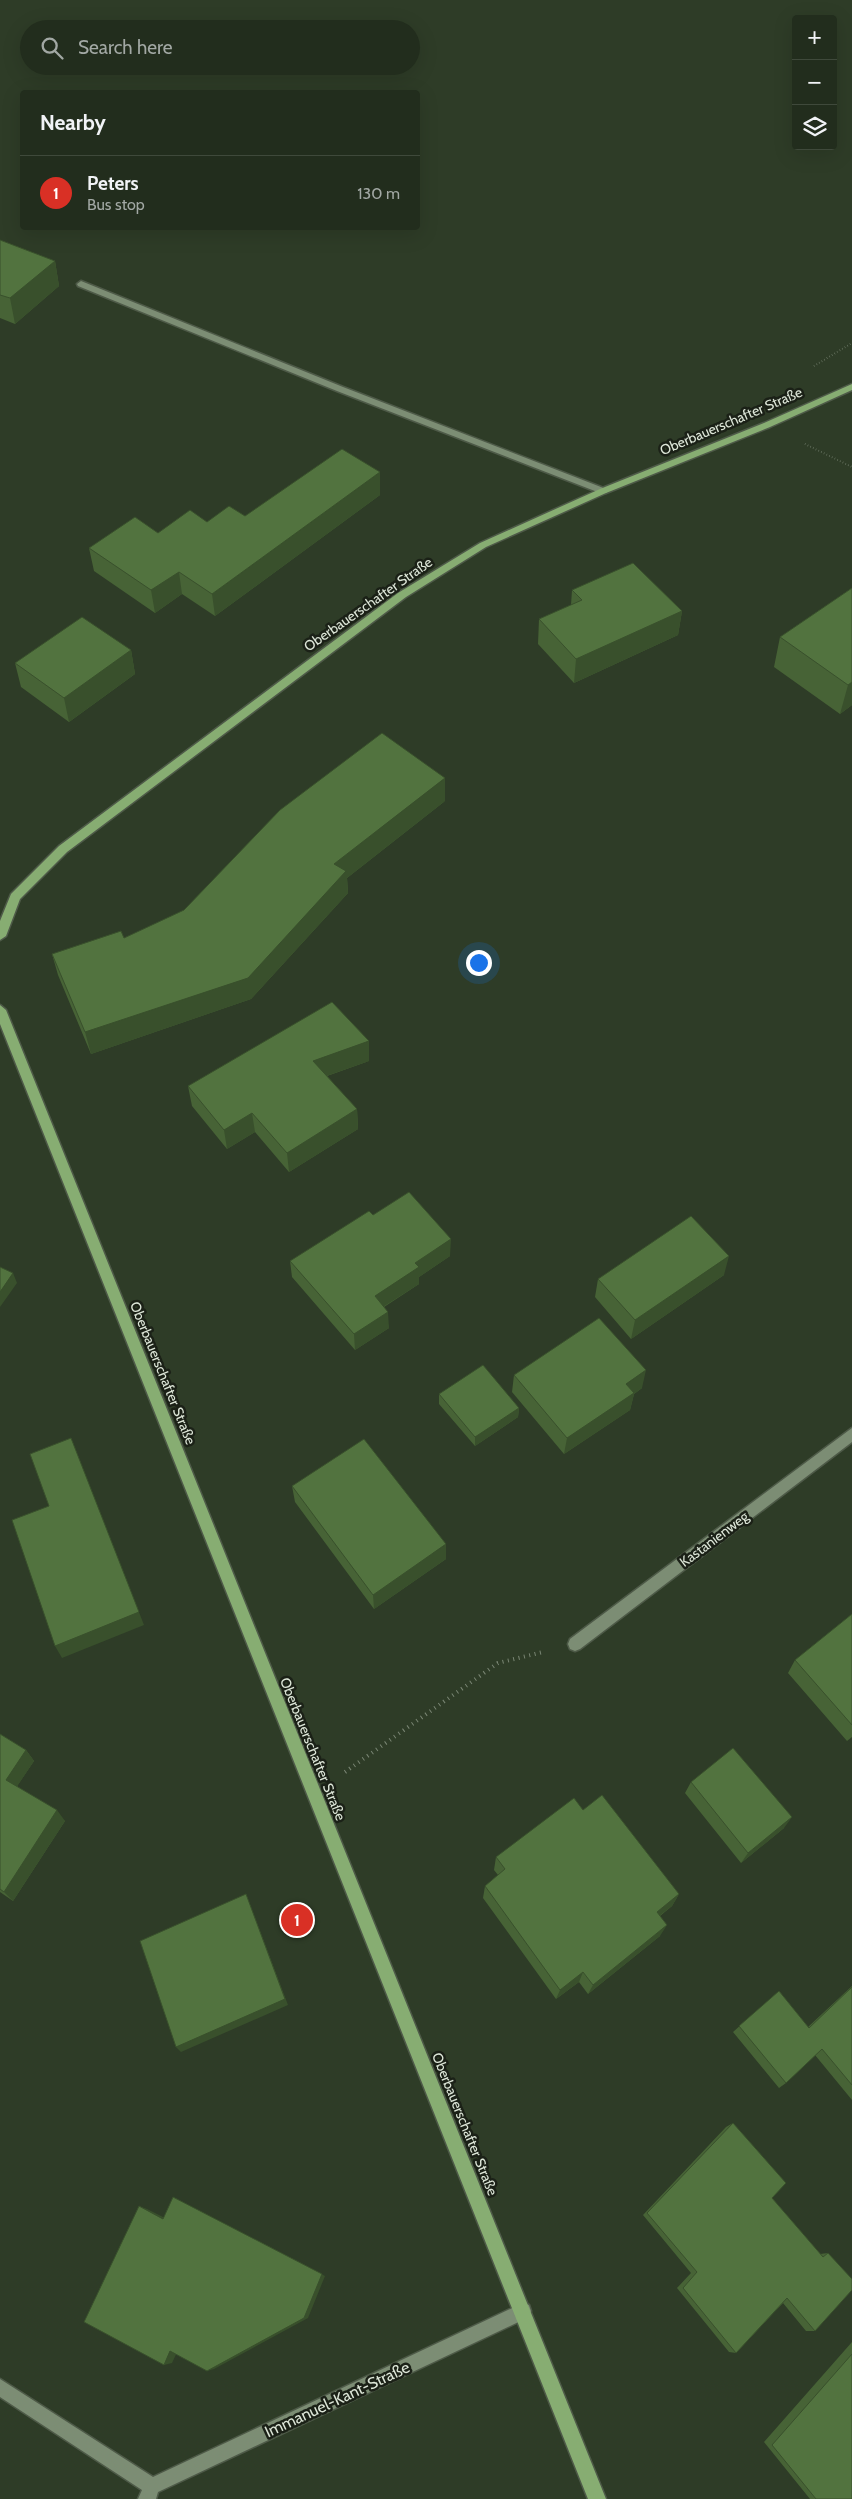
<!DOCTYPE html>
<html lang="en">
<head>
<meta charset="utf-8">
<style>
  body { margin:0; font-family:Cabin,sans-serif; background:#2e392a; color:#f1f3f6 }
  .controls { position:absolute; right:15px; top:15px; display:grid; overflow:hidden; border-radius:5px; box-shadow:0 5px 20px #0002 }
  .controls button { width:45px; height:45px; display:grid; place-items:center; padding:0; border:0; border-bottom:1px solid #3f493b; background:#222d1d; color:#f1f3f6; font:25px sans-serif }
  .you { position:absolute; left:478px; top:962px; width:18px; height:18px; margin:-12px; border:4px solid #fff; border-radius:50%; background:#1a73e8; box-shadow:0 0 0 8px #1a73e833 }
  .badge { display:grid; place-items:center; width:32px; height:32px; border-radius:50%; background:#d93025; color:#fff; font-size:16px; font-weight:700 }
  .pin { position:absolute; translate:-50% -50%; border:2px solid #fff; box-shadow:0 1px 5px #0006 }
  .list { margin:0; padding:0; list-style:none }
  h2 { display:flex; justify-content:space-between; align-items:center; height:65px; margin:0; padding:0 20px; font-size:21px }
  h2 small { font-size:16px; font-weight:400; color:#a2a8a4 }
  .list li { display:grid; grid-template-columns:32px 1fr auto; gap:15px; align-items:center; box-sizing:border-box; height:75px; padding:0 20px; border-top:1px solid #3f493b }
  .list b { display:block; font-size:19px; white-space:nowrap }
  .list p { margin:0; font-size:16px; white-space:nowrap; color:#a2a8a4 }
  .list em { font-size:16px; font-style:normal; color:#a2a8a4 }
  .icon { flex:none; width:28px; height:28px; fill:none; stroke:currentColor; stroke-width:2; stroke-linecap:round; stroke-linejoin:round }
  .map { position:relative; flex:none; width:852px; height:2499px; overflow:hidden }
  .search { position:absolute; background:#222d1d; box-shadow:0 5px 20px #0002; left:20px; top:20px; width:400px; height:55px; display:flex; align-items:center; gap:12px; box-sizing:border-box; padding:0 18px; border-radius:28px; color:#a2a8a4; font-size:19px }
  .panel { position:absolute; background:#222d1d; box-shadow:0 5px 20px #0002; left:20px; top:90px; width:400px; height:140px; border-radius:5px }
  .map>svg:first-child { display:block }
</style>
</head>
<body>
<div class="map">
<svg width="852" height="2499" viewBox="0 0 852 2499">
  <rect width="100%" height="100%" fill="#2e3c27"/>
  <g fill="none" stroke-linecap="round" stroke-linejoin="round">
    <defs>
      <path id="minor" d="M81 281 343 387 606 489 608 491 606 493H600L337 391 78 286 77 284Z
        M852 1428V1442L580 1649 575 1651 570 1649 568 1644 570 1639Z
        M523 2303 529 2305 531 2311 529 2317 158 2492 156 2499H138L142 2490 0 2397V2379L153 2477Z"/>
      <path id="major" d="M852 384V390L770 427 606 493 486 547 406 597 67 852 20 899 6 936 0 940V921L11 894 59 846 398 593 480 543 600 489 764 423Z
        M0 1005 6 1010 606 2499H588L0 1024Z"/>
    </defs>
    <use href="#minor" stroke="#4e5a48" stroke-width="3"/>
    <use href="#major" stroke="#4e5a48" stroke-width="3"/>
    <path stroke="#7a8674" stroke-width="2" stroke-dasharray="0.5 2.5" stroke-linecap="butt" d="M814 366 852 343
      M805 444 852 467"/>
    <path stroke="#7a8674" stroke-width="4" stroke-dasharray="1 4.5" stroke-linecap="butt" d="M345 1772 498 1663 543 1652"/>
    <use href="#minor" fill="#7c8d74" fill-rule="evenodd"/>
    <use href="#major" fill="#87ad72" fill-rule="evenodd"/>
  </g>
  <path fill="#476336" d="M0 240 55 261 59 286 15 324 0 318Z
    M380 472V495L215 616 182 594 155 613 94 571 89 548 207 522 245 516Z
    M852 588V705L840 714 774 667 780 637Z
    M572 590 682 611 678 635 574 683 538 644 539 619 571 605Z
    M131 650 135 674 69 722 21 687 15 663Z
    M445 801 347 878 348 893 251 999 91 1054 58 975 52 954 124 938Z
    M369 1061 327 1076 357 1109 358 1129 289 1172 255 1132 227 1149 192 1106 188 1086Z
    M373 1215 450 1256 419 1277V1284L384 1307 389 1328 355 1350 292 1277 290 1261Z
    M724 1275 631 1339 595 1297 598 1279Z
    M514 1375 642 1388 634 1394 630 1410 564 1454 512 1392Z
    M439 1394 519 1408 518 1417 475 1446 439 1404Z
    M292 1486 446 1559 374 1609 295 1502Z
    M852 1614V1737L847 1741 788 1673 795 1660Z
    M0 1734 26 1750 34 1761 17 1786 65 1821 13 1901 0 1892Z
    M691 1782 784 1828 741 1863 685 1793Z
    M583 1810 679 1894 672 1906 660 1916V1936L588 1994 579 1982 556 1999 483 1898 485 1886 498 1875 494 1870 496 1857Z
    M852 1986V2100L815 2055 786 2083 779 2088 733 2032 779 1991 808 2027Z
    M733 2123 772 2198 820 2254 828 2253 815 2331H806L783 2303 736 2353 729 2352 677 2288 691 2273 643 2215 726 2127Z
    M852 2342V2499H810L764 2442Z"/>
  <path fill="#39502c" d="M55 261 59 286 15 324 10 298Z
    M380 472V495L215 616 212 594Z
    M179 572 182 594 155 613 151 590Z
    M682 611 678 635 574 683 576 659Z
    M131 650 135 674 69 722 64 698Z
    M852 682V705L840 714 848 685Z
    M445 778V801L347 878 348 893 251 999 91 1054 85 1032 334 864Z
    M369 1041V1061L315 1080 313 1061Z
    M357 1109 358 1129 289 1172 287 1153Z
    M252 1113 255 1132 227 1149 224 1130Z
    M451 1239 450 1256 419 1277V1284L375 1312V1296L415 1263Z
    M729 1256 724 1275 631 1339 635 1320Z
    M13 1273 17 1283 0 1307V1292Z
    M388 1312 389 1328 355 1350 354 1334Z
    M646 1370 642 1388 634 1394 630 1410 564 1454 567 1438 626 1384Z
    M519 1408 518 1417 475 1446V1437Z
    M71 1438 144 1625 62 1658 55 1646Z
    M446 1544V1559L374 1609 373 1595Z
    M26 1750 34 1761 14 1791 6 1780Z
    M57 1810 65 1821 13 1901 4 1892Z
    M792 1817 784 1828 741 1863 748 1853Z
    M246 1894 288 2005 181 2052 176 2047Z
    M679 1894 672 1906 650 1923 657 1912Z
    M667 1925 660 1936 588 1994 593 1985Z
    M583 1972 579 1982 556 1999 560 1990Z
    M173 2197 325 2276 308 2318 214 2369 207 2371Z
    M139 2206 147 2209 171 2221 163 2219Z
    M178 2350 172 2363 164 2365 170 2351Z"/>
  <path fill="#52733f" stroke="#39502c" d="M0 240 55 261 10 298 0 295Z
    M342 449 380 472 212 594 179 572 151 590 89 548 135 517 158 533 190 510 207 522 229 506 245 516Z
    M633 563 682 611 576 659 539 619 582 600 572 590Z
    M852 588V682L848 685 780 637Z
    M82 617 131 650 64 698 15 663Z
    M382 733 445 778 334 864 346 871 248 978 85 1032 52 954 121 931 124 938 184 910 280 810Z
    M332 1002 369 1041 313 1061 357 1109 287 1153 252 1113 224 1130 188 1086Z
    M409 1192 451 1239 415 1263 419 1267 375 1296 388 1312 354 1334 290 1261 369 1211 373 1215Z
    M691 1216 729 1256 635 1320 598 1279Z
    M0 1267 13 1273 0 1292Z
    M599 1318 646 1370 626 1384 634 1393 567 1438 514 1375Z
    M483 1365 519 1408 475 1437 439 1394Z
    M71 1438 139 1612 55 1646 12 1520 49 1506 30 1454Z
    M364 1439 446 1544 373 1595 292 1486Z
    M852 1614V1725L795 1660Z
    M0 1734 26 1750 6 1780 57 1810 4 1892 0 1889Z
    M733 1748 792 1817 748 1853 691 1782Z
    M602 1795 679 1894 657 1912 667 1925 593 1985 583 1972 560 1990 485 1886 505 1869 496 1857 574 1798 583 1810Z
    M246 1894 285 1999 176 2047 140 1941Z
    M852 1987V2085L822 2049 786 2083 739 2026 779 1991 809 2028Z
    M733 2123 786 2183 772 2198 823 2257 828 2253 852 2279V2290L815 2331 787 2298 736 2353 683 2288 697 2272 647 2213Z
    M173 2197 322 2274 304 2318 207 2371 170 2351 164 2365 84 2322 139 2206 163 2219Z
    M852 2354V2499H816L772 2445Z"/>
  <g text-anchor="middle" stroke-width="5" stroke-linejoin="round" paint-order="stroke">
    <g font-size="14" fill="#dee7d9" stroke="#1b2117">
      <text transform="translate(731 421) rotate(-23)" y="5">Oberbauerschafter Straße</text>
      <text transform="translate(368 604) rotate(-35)" y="5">Oberbauerschafter Straße</text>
      <text transform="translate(163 1373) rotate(68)" y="5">Oberbauerschafter Straße</text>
      <text transform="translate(714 1539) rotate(-37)" y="5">Kastanienweg</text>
      <text transform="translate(313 1749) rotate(68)" y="5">Oberbauerschafter Straße</text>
      <text transform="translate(465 2124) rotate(68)" y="5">Oberbauerschafter Straße</text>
    </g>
    <g font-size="16" fill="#dee7d9" stroke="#1b2117">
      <text transform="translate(337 2399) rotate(-25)" y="6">Immanuel-Kant-Straße</text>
    </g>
  </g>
</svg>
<div class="controls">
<button>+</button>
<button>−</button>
<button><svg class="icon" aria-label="layers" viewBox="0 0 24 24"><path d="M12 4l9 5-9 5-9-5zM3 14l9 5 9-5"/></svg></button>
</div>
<div class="you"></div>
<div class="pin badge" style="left:297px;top:1920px">1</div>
<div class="search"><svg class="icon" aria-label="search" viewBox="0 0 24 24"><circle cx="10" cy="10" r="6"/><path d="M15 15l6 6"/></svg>Search here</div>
<section class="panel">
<h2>Nearby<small></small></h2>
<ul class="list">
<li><span class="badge">1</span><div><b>Peters</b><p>Bus stop</p></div><em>130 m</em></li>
</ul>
</section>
</div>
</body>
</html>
